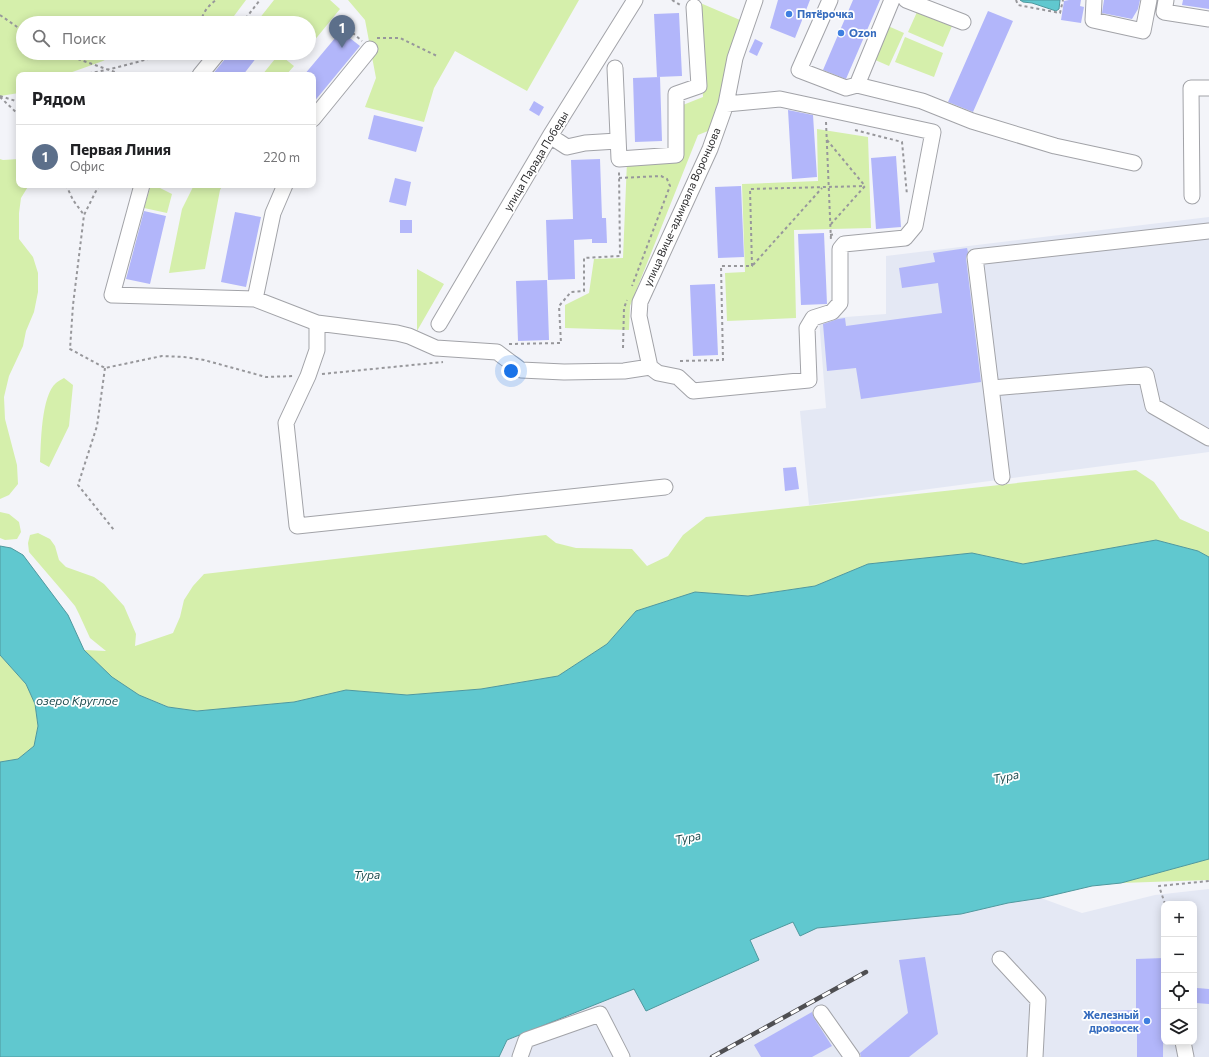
<!DOCTYPE html>
<html lang="ru">
<head>
<meta charset="utf-8">
<style>
  body { margin:0; font-family:Commissioner,sans-serif; background:#f2f2f2; color:#202124 }
  .controls { position:absolute; right:12px; bottom:12px; display:grid; overflow:hidden; border-radius:8px; box-shadow:0 2px 10px #0003 }
  .controls button { width:36px; height:36px; display:grid; place-items:center; padding:0; border:0; border-bottom:1px solid #e0e0e0; background:#fff; color:#202124; font:20px sans-serif }
  .you { position:absolute; left:511px; top:371px; width:14px; height:14px; margin:-10px; border:3px solid #fff; border-radius:50%; background:#1a73e8; box-shadow:0 0 0 6px #1a73e833 }
  .badge { display:grid; place-items:center; width:26px; height:26px; border-radius:50%; background:#1a73e8; color:#fff; font-size:13px; font-weight:700 }
  .pin { position:absolute; translate:-50% -33px; filter:drop-shadow(0 1px 2px #0008) }
  .pin::after { content:''; position:absolute; top:21px; width:14px; height:12px; background:inherit; clip-path:polygon(0 0,100% 0,50% 100%) }
  .list { margin:0; padding:0; list-style:none }
  h2 { display:flex; justify-content:space-between; align-items:center; height:52px; margin:0; padding:0 16px; font-size:17px }
  h2 small { font-size:13px; font-weight:400; color:#757577 }
  .list li { display:grid; grid-template-columns:26px 1fr auto; gap:12px; align-items:center; box-sizing:border-box; height:64px; padding:0 16px; border-top:1px solid #e0e0e0 }
  .list b { display:block; font-size:15px; white-space:nowrap }
  .list p { margin:0; font-size:13px; white-space:nowrap; color:#757577 }
  .list em { font-size:13px; font-style:normal; color:#757577 }
  .icon { flex:none; width:22px; height:22px; fill:none; stroke:currentColor; stroke-width:2; stroke-linecap:round; stroke-linejoin:round }
  .map { position:relative; flex:none; width:1209px; height:1057px; overflow:hidden }
  .search { position:absolute; background:#fff; box-shadow:0 2px 10px #0003; left:16px; top:16px; width:300px; height:44px; display:flex; align-items:center; gap:10px; box-sizing:border-box; padding:0 14px; border-radius:22px; color:#757577; font-size:15px }
  .panel { position:absolute; background:#fff; box-shadow:0 2px 10px #0003; left:16px; top:72px; width:300px; height:116px; border-radius:8px }
  .map>svg:first-child { display:block }
</style>
</head>
<body>
<div class="map">
<svg width="1209" height="1057" viewBox="0 0 1209 1057">
  <rect width="100%" height="100%" fill="#f3f4f9"/>
  <path fill="#e4e8f4" fill-rule="evenodd" d="M1209 217V452L809 505 800 411 826 408 819 319 886 314V256Z
    M1209 889V1057H499L507 1040 634 989 646 1011 758 960 750 940 793 922 800 936 817 928 961 914 1008 903 1041 898 1082 913 1155 895ZM1164 904H1194V1042H1164Z"/>
  <path fill="#d5efab" d="M0 0H246L231 20 227 23H187L169 16 155 21 153 23H23V53H117L103 61 64 75H19V93L0 96Z
    M274 0H330L340 9 309 47V23H264L259 19Z
    M348 0H579L527 91 455 51 434 88 424 122 365 107 376 78 365 20Z
    M698 2 740 20 713 129 698 135 630 306 629 330 565 328V305L589 293 594 259 623 258 627 161 678 158 683 105 703 97Z
    M917 12 952 26 943 47 908 32Z
    M888 26 904 33 889 66 873 59Z
    M905 37 943 53 934 77 895 62Z
    M279 54 294 66 286 75H262Z
    M817 129 868 137 871 228 794 230 796 318 727 321 725 273 745 272 742 184 818 181Z
    M0 159 3 160 19 159V185H29L21 198 19 213V239L33 257 38 273V292L34 312 26 331 23 346 9 376 4 397 5 419 17 465 18 484 9 495 0 499Z
    M151 185H154L172 194 167 213 144 208Z
    M194 185H223L220 190 205 269 169 273 182 209Z
    M417 269 444 284 417 331Z
    M64 378 73 385 69 426 49 467 40 462C41 443 41 396 56 383 58 381 61 380 64 378Z
    M1136 470 1154 482 1180 519 1209 532V557L1198 551 1156 540 1023 564 972 553 868 564 815 586 748 596 695 592 636 611 607 644 558 676 481 689 407 695 346 690 294 702 197 711 169 707 139 695 112 677 84 650 106 651 90 638 79 614 75 606 65 594 29 552 28 543 30 535 38 533 50 539 55 546 59 560 66 567 94 577 104 584 124 606 136 634 135 646 173 633 180 617 184 600 193 586 204 574 546 535 556 543 576 548 632 549 647 566 668 556 683 535 706 517Z
    M0 512 9 514 19 522 21 532 17 539 5 540 0 538Z
    M0 655 26 684 35 704 38 726 34 746 18 759 0 762Z
    M1208 859H1209V880L1121 883Z"/>
  <path fill="#60c8cf" stroke="#4f989e" d="M1020 0H1060L1059 9 1056 11 1032 3 1023 2Z
    M1156 540 1198 551 1209 557V859L1121 883 1092 886 1041 898 1008 903 961 914 817 928 800 936 793 922 750 940 759 960 646 1011 634 989 507 1040 499 1057H0V762L18 759 34 746 38 726 35 704 26 684 0 655V546L11 548 23 555 68 615 84 650 112 677 139 695 168 707 197 711 294 702 346 690 407 695 481 689 558 676 607 644 636 611 695 592 748 596 815 586 868 564 972 553 1023 564Z"/>
  <path fill="#b2b6fa" d="M778 0H810L795 38 770 28Z
    M853 0H880L846 79 823 70Z
    M1069 0H1081L1080 6 1084 7 1081 23 1061 20 1064 1Z
    M1104 0H1140L1138 9 1132 19 1102 13Z
    M1183 0H1209V9L1182 5Z
    M988 11 1013 21 973 112 948 102Z
    M679 13 682 76 657 77 654 14Z
    M341 31 360 46 313 103V75H304Z
    M755 39 763 43 757 56 749 52Z
    M227 53H260L243 75H212L225 59Z
    M660 77 662 141 635 142 633 78Z
    M534 101 544 107 539 116 529 110Z
    M788 110 813 115 817 177 792 179Z
    M374 115 423 127 416 152 368 139Z
    M896 156 901 227 876 229 871 158Z
    M600 159 602 218H606L607 243H592V239L574 240 575 279 548 280 546 220 573 219 571 160Z
    M395 178 411 182 406 206 389 202Z
    M741 186 744 257 718 258 715 187Z
    M144 211 166 216 150 284 126 279Z
    M235 212 261 217 246 287 221 282Z
    M400 220H412V233H400Z
    M824 233 827 304 801 305 798 234Z
    M967 248 968 252 966 258 981 382 861 399 856 368 827 371 823 324 838 319 845 318 846 326 942 313 938 283 902 288 899 268 935 262 933 253Z
    M547 280 549 340 518 341 516 281Z
    M715 284 718 355 693 356 690 285Z
    M796 467 799 489 785 491 783 468Z
    M925 957 938 1034 909 1057H861L860 1053 908 1013 899 960Z
    M1164 958 1163 1057H1137V1024H1111L1110 1011 1136 1010V959Z
    M1197 988 1209 989V1004L1196 1003Z
    M812 1012 814 1018 832 1046 812 1057H761L754 1045Z"/>
  <g fill="none" stroke-linecap="round" stroke-linejoin="round">
    <defs>
      <path id="minor" d="M830 0 799 70 846 88 857 85 892 0
        M906 0 963 22
        M1094 0 1093 20 1143 31 1149 0
        M1166 0 1164 12 1209 19
        M615 68 619 159 676 155V94L699 86 694 7
        M200 75 218 53
        M857 85 922 101 972 121 1055 146 1134 163
        M726 104 780 99 933 132 915 226 905 238 844 244 840 249V303L832 312 813 318 807 328 809 380 693 391 678 377 658 373 650 367 639 316 640 302 710 149 726 104 735 58 755 0
        M313 119 370 49
        M550 136 567 147 585 143 617 141
        M142 185 112 295 255 299 317 323 397 333 409 336 436 348 497 352 521 370 564 372 624 371 650 367
        M1192 196 1191 88H1209
        M255 299 273 213 285 185
        M317 323V350L308 376 286 423 297 526 665 487
        M439 324 550 136 635 0
        M992 388 1146 375 1153 406 1209 438
        M1002 477 975 257 1209 231
        M1000 959 1038 1000 1035 1057
        M821 1013 852 1057
        M1183 1042 1186 1057
        M520 1057 526 1040 600 1014 622 1057"/>
    </defs>
    <use href="#minor" stroke="#a2a3a8" stroke-width="17"/>
    <path stroke="#97979b" stroke-width="2" stroke-dasharray="3 3" stroke-linecap="butt" d="M672 0 682 6
      M1016 0 1018 5 1060 13 1063 0
      M0 15 23 31
      M245 19 250 23
      M339 21 362 41
      M201 23C202 13 208 6 216 0
      M242 23 260 0
      M377 38H400L437 56
      M61 53 123 75
      M77 75C108 71 138 62 168 53
      M0 96 19 102
      M0 97 19 115
      M826 122 831 241
      M855 130 902 142 907 195
      M827 140 865 186 831 224
      M619 178 661 176 667 179 670 186 632 286
      M66 185 73 200 84 215
      M99 185 84 215 73 305 70 349 105 368 162 356 184 357 204 360 266 377 294 376
      M830 235 836 234
      M753 265 822 188
      M509 344 561 343 559 306 571 292 584 291V258L620 256 619 171
      M623 348 624 308 627 300
      M680 361 723 360 721 266H752L750 189 865 186
      M105 368 97 426 78 485 114 530
      M322 374 443 362
      M1165 904 1159 886 1209 881"/>
    <use href="#minor" stroke="#fff" stroke-width="15"/>
    <defs>
      <path id="rail" d="M712 1057 866 972"/>
    </defs>
    <use href="#rail" stroke="#4f4f52" stroke-width="4.5"/>
    <use href="#rail" stroke="#fff" stroke-width="3" stroke-dasharray="9" stroke-linecap="butt"/>
  </g>
  <g fill="#3f7fe0" stroke="#fff" stroke-width="1.5">
    <circle cx="789" cy="14" r="4"/>
    <circle cx="841" cy="33" r="4"/>
    <circle cx="1147" cy="1021" r="4"/>
  </g>
  <g text-anchor="middle" stroke-width="3.5" stroke-linejoin="round" paint-order="stroke">
    <g font-size="11" font-weight="bold" fill="#366cbe" stroke="#fff" text-anchor="start">
      <text x="797" y="18">Пятёрочка</text>
      <text x="849" y="37">Ozon</text>
      <text x="1139" y="1019" text-anchor="end">Железный<tspan x="1139" dy="13">дровосек</tspan></text>
    </g>
    <g font-size="11" fill="#28282a" stroke="#fff">
      <text transform="translate(536 161) rotate(-59)" y="4">улица Парада Победы</text>
      <text transform="translate(682 207) rotate(-66)" y="4">улица Вице-адмирала Воронцова</text>
    </g>
    <g font-size="12" font-style="italic" fill="#204e51" stroke="#fff">
      <text x="77" y="705">озеро Круглое</text>
      <text transform="translate(1006 777) rotate(-11)" y="4">Тура</text>
      <text transform="translate(688 838) rotate(-11)" y="4">Тура</text>
      <text x="367" y="879">Тура</text>
    </g>
  </g>
</svg>
<div class="controls">
<button>+</button>
<button>−</button>
<button><svg class="icon" aria-label="locate" viewBox="0 0 24 24"><circle cx="12" cy="12" r="6"/><path d="M12 2v4M12 18v4M2 12h4M18 12h4"/></svg></button>
<button><svg class="icon" aria-label="layers" viewBox="0 0 24 24"><path d="M12 4l9 5-9 5-9-5zM3 14l9 5 9-5"/></svg></button>
</div>
<div class="you"></div>
<div class="pin badge" style="left:342px;top:48px;background:#5c6f8a">1</div>
<div class="search"><svg class="icon" aria-label="search" viewBox="0 0 24 24"><circle cx="10" cy="10" r="6"/><path d="M15 15l6 6"/></svg>Поиск</div>
<section class="panel">
<h2>Рядом<small></small></h2>
<ul class="list">
<li><span class="badge" style="background:#5c6f8a">1</span><div><b>Первая Линия</b><p>Офис</p></div><em>220 m</em></li>
</ul>
</section>
</div>
</body>
</html>
